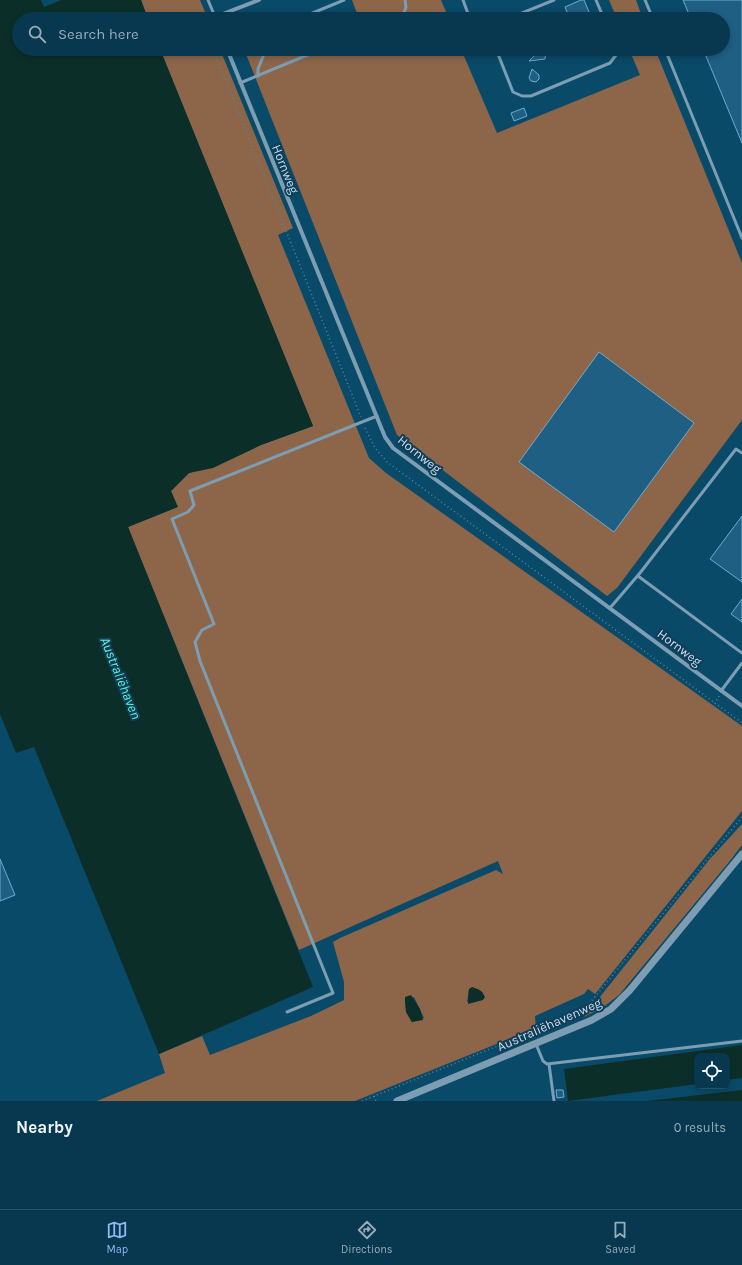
<!DOCTYPE html>
<html lang="en">
<head>
<meta charset="utf-8">
<style>
  body { margin:0; font-family:Karla,sans-serif; background:#103f56; color:#f1f3f6 }
  .controls { position:absolute; right:12px; bottom:12px; display:grid; overflow:hidden; border-radius:8px; box-shadow:0 2px 6px #0003 }
  .controls button { width:36px; height:36px; display:grid; place-items:center; padding:0; border:0; border-bottom:1px solid #285266; background:#07384f; color:#f1f3f6; font:20px sans-serif }
  .list { margin:0; padding:0; list-style:none }
  h2 { display:flex; justify-content:space-between; align-items:center; height:52px; margin:0; padding:0 16px; font-size:17px }
  h2 small { font-size:13px; font-weight:400; color:#98acb7 }
  .icon { flex:none; width:22px; height:22px; fill:none; stroke:currentColor; stroke-width:2; stroke-linecap:round; stroke-linejoin:round }
  .map { position:relative; flex:none; width:742px; height:1101px; overflow:hidden }
  .search { position:absolute; background:#07384f; box-shadow:0 2px 6px #0003; left:12px; right:12px; top:12px; height:44px; display:flex; align-items:center; gap:10px; box-sizing:border-box; padding:0 14px; border-radius:22px; color:#98acb7; font-size:15px }
  .sheet { height:108px; background:#07384f }
  nav { display:flex; justify-content:space-around; align-items:center; box-sizing:border-box; height:56px; border-top:1px solid #285266; background:#07384f; font-size:11px; color:#98acb7 }
  nav a { display:grid; justify-items:center; gap:2px }
  nav .on { color:#90b9f0 }
  .map>svg:first-child { display:block }
</style>
</head>
<body>
<div class="map">
<svg width="742" height="1101" viewBox="0 0 742 1101">
  <rect width="100%" height="100%" fill="#094a69"/>
  <path fill="#8d664a" fill-rule="evenodd" d="M141 0H200L208 19H148Z
    M352 0H441L449 19H351L358 16Z
    M609 0H636L643 19H617Z
    M160 49H220L293 228 278 235 369 458 386 473 742 726V811L595 994 588 989 584 994 535 1016 536 1028 355 1101H97L165 1073 159 1054 202 1036 210 1055 311 1016 344 1000V982L333 942 340 938 496 870 503 874 498 861 299 950 128 527 177 507 171 491 189 473 229 460 261 445 313 426ZM469 989H478L483 993 467 1002ZM414 997 424 1018 412 1022 406 1012 405 999Z
    M244 49H461L497 133 640 75 629 49H655L742 263V420L617 588 607 596 397 435Z
    M742 824V845L729 862 619 995 602 1008 584 1017 709 860Z"/>
  <path fill="#0b2f28" d="M0 0H41L44 7 61 0H141L148 19H19V49H160L313 426 261 445 213 468 189 473 171 491 178 507 128 527 313 987 159 1054 34 747 16 753 0 714Z
    M472 987C478 989 482 990 485 997L483 1000 468 1004 469 989Z
    M411 995 420 1009 423 1020 412 1022 406 1012 405 999V997Z
    M742 1045V1078L727 1080V1056H697V1084L568 1101 564 1069Z
    M742 1090V1101H647Z"/>
  <path fill="#1e5f83" stroke="#71aace" d="M581 0H584L592 19H570L565 7Z
    M683 0H742V143L703 49H723V19H691Z
    M541 49 546 52 545 59 529 61Z
    M532 69 539 75V79L536 82 531 81 529 78Z
    M524 108 527 116 514 121 511 113Z
    M599 352 694 423 614 532 519 462Z
    M742 516V582L710 559Z
    M742 599V622L731 614Z
    M0 859 15 895 0 901Z
    M556 1090H563L564 1097 557 1098Z"/>
  <g fill="none" stroke-linecap="round" stroke-linejoin="round">
    <path stroke="#53859f" stroke-width="1.5" stroke-dasharray="1 3" stroke-linecap="butt" d="M213 49 361 417
      M365 428 375 448 387 462 715 703
      M719 696 715 703 742 723
      M374 1096 376 1101
      M362 1101 576 1014 589 1004 742 817"/>
    <path stroke="#7c9db2" stroke-width="3" d="M208 0 215 17
      M463 0 470 19
      M596 0 604 19
      M645 0 653 19
      M298 19 344 0
      M394 19 404 13 406 7 405 0
      M507 19 554 0
      M496 49 513 92 522 96H531L610 63 616 55V49
      M665 49 742 238
      M258 76V69L266 49
      M240 83 322 49
      M638 576 742 653
      M610 608 640 573 736 449 742 453
      M721 691 742 663
      M287 1012 333 993 200 661 195 642 202 630 214 624 172 519 188 512 194 505 190 491 377 416
      M536 1044 543 1061 547 1064 742 1041
      M549 1064 554 1101"/>
    <path stroke="#7c9db2" stroke-width="4" d="M216 19 215 17 259 0
      M227 49 385 437 393 448 742 706"/>
    <path stroke="#7c9db2" stroke-width="7" d="M397 1101 592 1020 611 1009 630 990 742 854"/>
  </g>
  <g text-anchor="middle" stroke-width="4" stroke-linejoin="round" paint-order="stroke">
    <g font-size="13" fill="#c3dff2" stroke="#123e57">
      <text transform="translate(286 169) rotate(68)" y="5">Hornweg</text>
      <text transform="translate(420 454) rotate(39)" y="5">Hornweg</text>
      <text transform="translate(680 647) rotate(37)" y="5">Hornweg</text>
      <text transform="translate(549 1024) rotate(-24)" y="5">Australiëhavenweg</text>
    </g>
    <g font-size="14" font-style="italic" fill="#5bf5d6" stroke="#123e57">
      <text transform="translate(121 678) rotate(68)" y="5">Australiëhaven</text>
    </g>
  </g>
</svg>
<div class="controls">
<button><svg class="icon" aria-label="locate" viewBox="0 0 24 24"><circle cx="12" cy="12" r="6"/><path d="M12 2v4M12 18v4M2 12h4M18 12h4"/></svg></button>
</div>
<div class="search"><svg class="icon" aria-label="search" viewBox="0 0 24 24"><circle cx="10" cy="10" r="6"/><path d="M15 15l6 6"/></svg>Search here</div>
</div>
<section class="sheet">
<h2>Nearby<small>0 results</small></h2>
<ul class="list">
</ul>
</section>
<nav>
<a class="on"><svg class="icon" aria-label="map" viewBox="0 0 24 24"><path d="M3 6l6-2 6 2 6-2v14l-6 2-6-2-6 2zM9 4v14M15 6v14"/></svg>Map</a>
<a><svg class="icon" aria-label="directions" viewBox="0 0 24 24"><path d="M12 3l9 9-9 9-9-9zM9 14v-3h6M13 9l2 2-2 2"/></svg>Directions</a>
<a><svg class="icon" aria-label="saved" viewBox="0 0 24 24"><path d="M7 4h10v16l-5-4-5 4z"/></svg>Saved</a>
</nav>
</body>
</html>
